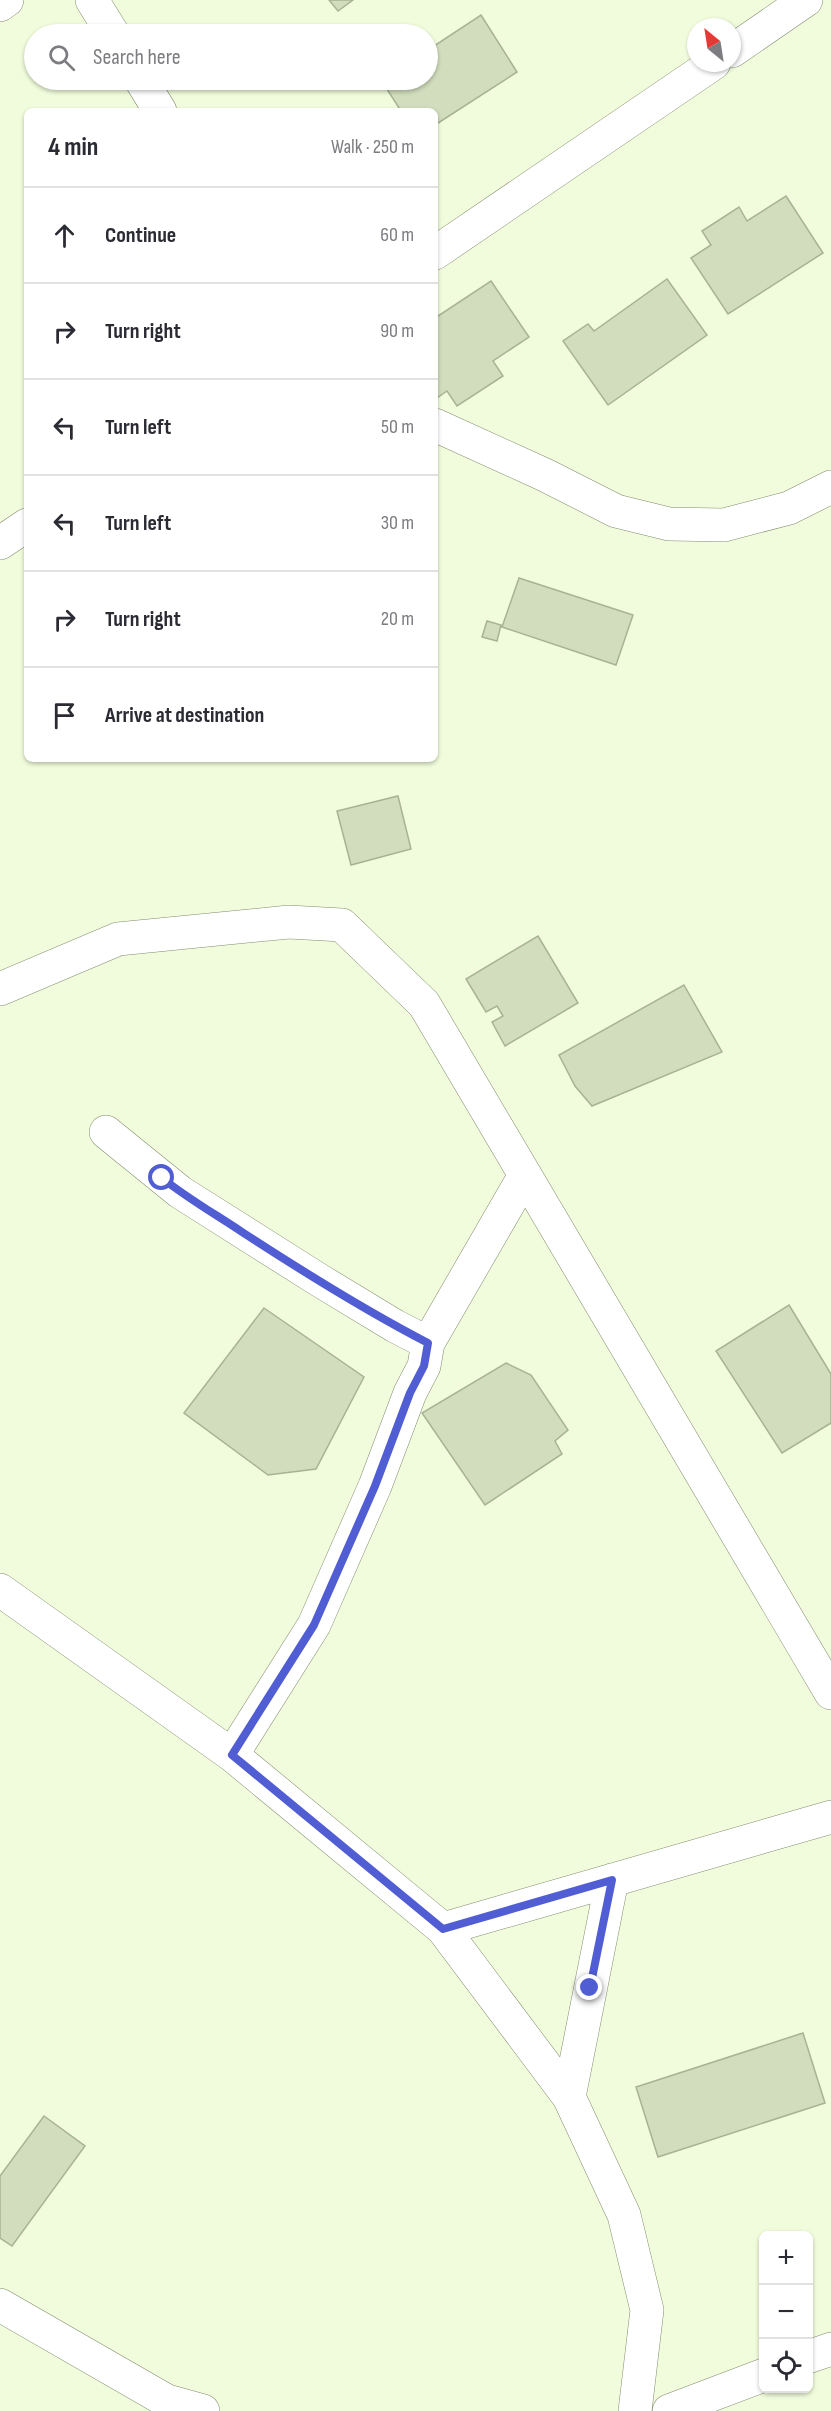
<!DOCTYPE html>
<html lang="en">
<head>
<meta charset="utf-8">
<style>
  body { margin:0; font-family:"Sofia Sans Condensed",sans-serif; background:#f2f2f3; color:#2b2b33 }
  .controls { position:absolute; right:18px; bottom:18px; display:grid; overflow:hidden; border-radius:9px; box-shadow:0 2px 4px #0004 }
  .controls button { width:54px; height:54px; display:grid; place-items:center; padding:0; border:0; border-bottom:2px solid #e1e1e2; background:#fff; color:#2b2b33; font:30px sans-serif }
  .compass { position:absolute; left:687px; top:18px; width:54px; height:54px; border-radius:50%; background:#fff; box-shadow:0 2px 4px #0004; rotate:330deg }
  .stop { position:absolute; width:18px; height:18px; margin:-14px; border:4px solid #505dd3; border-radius:50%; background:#fff }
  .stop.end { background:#505dd3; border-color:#fff; box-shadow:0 2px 6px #0008 }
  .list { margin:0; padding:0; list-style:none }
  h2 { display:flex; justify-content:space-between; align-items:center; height:78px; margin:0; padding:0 24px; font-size:26px }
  h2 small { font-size:20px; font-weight:400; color:#7c7c81 }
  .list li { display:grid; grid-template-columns:39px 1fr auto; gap:18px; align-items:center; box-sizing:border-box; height:96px; padding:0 24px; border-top:2px solid #e1e1e2 }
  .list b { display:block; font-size:22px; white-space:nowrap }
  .list em { font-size:20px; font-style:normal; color:#7c7c81 }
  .icon { flex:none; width:33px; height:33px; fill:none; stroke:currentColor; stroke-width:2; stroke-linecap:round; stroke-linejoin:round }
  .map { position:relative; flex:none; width:831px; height:2411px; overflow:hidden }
  .search { position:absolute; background:#fff; box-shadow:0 2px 4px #0004; left:24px; top:24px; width:414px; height:66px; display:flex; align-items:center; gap:15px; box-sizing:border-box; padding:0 21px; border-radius:33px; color:#7c7c81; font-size:22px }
  .panel { position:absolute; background:#fff; box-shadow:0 2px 4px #0004; left:24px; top:108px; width:414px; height:654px; border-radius:9px }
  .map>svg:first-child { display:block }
</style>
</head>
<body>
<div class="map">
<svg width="831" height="2411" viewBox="0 0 831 2411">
  <rect width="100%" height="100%" fill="#f0fcdc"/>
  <path fill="#d1ddbd" stroke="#a7b394" stroke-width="1.5" d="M329 0H353L338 11Z
    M481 15 517 72 435 125V111H401L381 80H428V50Z
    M786 196 823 253 728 314 691 258 711 245 702 231 739 207 747 221Z
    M667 279 707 335 608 405 563 341 588 324 594 331Z
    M491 281 529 337 493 361 503 376 457 406 447 391 437 398 435 395V318Z
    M519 578 633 615 616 665 502 627Z
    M487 621 501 625 497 641 482 637Z
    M398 796 411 849 351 865 337 811Z
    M538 936 578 1003 505 1046 492 1022 503 1016 497 1006 486 1012 466 979Z
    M684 985 722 1052 592 1106 575 1086 559 1055Z
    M789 1305 831 1374V1423L782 1453 716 1351Z
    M264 1308 364 1377 316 1469 268 1475 184 1413Z
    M506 1363 531 1375 568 1430 555 1441 562 1454 485 1505 422 1413Z
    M803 2033 825 2103 658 2157 636 2087Z
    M44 2116 85 2146 12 2246 0 2238V2176Z"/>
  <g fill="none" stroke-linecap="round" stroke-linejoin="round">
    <defs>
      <path id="minor" d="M92 0 113 34
        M0 5 7 0
        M732 51 806 0
        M141 80 160 111
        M435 253 714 63
        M435 425 545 475 616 511 669 524 724 525 789 508 831 487
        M0 543 27 525
        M0 989 118 939 289 922 342 925 424 1004 831 1693
        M106 1132 180 1192 319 1280 395 1326 428 1343 424 1366 410 1393 375 1486 314 1625 232 1755
        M428 1343 525 1175
        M0 1590 232 1755 443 1929 569 2097 624 2215 647 2310 635 2411
        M443 1929 831 1817
        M569 2097 612 1880
        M0 2305 167 2401 203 2411
        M808 2357 831 2349
        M669 2411 764 2375"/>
    </defs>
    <use href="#minor" stroke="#828c6f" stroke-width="34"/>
    <use href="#minor" stroke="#fff" stroke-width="33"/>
  </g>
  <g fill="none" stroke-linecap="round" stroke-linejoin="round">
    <path stroke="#505dd3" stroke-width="8" d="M162 1178C187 1198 215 1214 242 1232 302 1271 364 1310 428 1343L424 1366 410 1393 375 1486 314 1625 232 1755 443 1929 612 1880 590 1988"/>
  </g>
</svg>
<div class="controls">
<button>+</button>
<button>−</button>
<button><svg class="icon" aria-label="locate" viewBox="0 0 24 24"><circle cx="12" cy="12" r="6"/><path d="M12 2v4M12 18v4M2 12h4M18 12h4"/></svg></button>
</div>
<svg class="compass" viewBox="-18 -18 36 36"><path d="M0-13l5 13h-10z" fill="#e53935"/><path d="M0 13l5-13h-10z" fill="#7c7c81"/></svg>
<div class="stop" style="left:162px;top:1178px"></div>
<div class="stop end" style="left:590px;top:1988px"></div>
<div class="search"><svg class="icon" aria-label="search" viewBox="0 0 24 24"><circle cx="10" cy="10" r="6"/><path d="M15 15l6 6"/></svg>Search here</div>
<section class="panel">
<h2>4 min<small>Walk · 250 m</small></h2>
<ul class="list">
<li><svg class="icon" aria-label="ahead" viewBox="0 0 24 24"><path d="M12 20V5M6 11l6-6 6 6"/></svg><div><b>Continue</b></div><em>60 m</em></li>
<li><svg class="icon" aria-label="right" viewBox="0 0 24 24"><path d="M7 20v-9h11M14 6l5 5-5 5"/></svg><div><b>Turn right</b></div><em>90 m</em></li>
<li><svg class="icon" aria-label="left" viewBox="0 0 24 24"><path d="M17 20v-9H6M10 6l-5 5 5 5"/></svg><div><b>Turn left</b></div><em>50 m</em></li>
<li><svg class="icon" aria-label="left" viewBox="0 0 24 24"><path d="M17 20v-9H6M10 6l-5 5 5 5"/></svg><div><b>Turn left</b></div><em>30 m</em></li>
<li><svg class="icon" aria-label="right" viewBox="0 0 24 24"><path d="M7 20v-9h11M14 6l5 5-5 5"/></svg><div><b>Turn right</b></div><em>20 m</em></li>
<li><svg class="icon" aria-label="arrive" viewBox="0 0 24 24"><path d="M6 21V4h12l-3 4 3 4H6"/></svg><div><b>Arrive at destination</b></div></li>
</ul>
</section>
</div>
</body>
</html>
